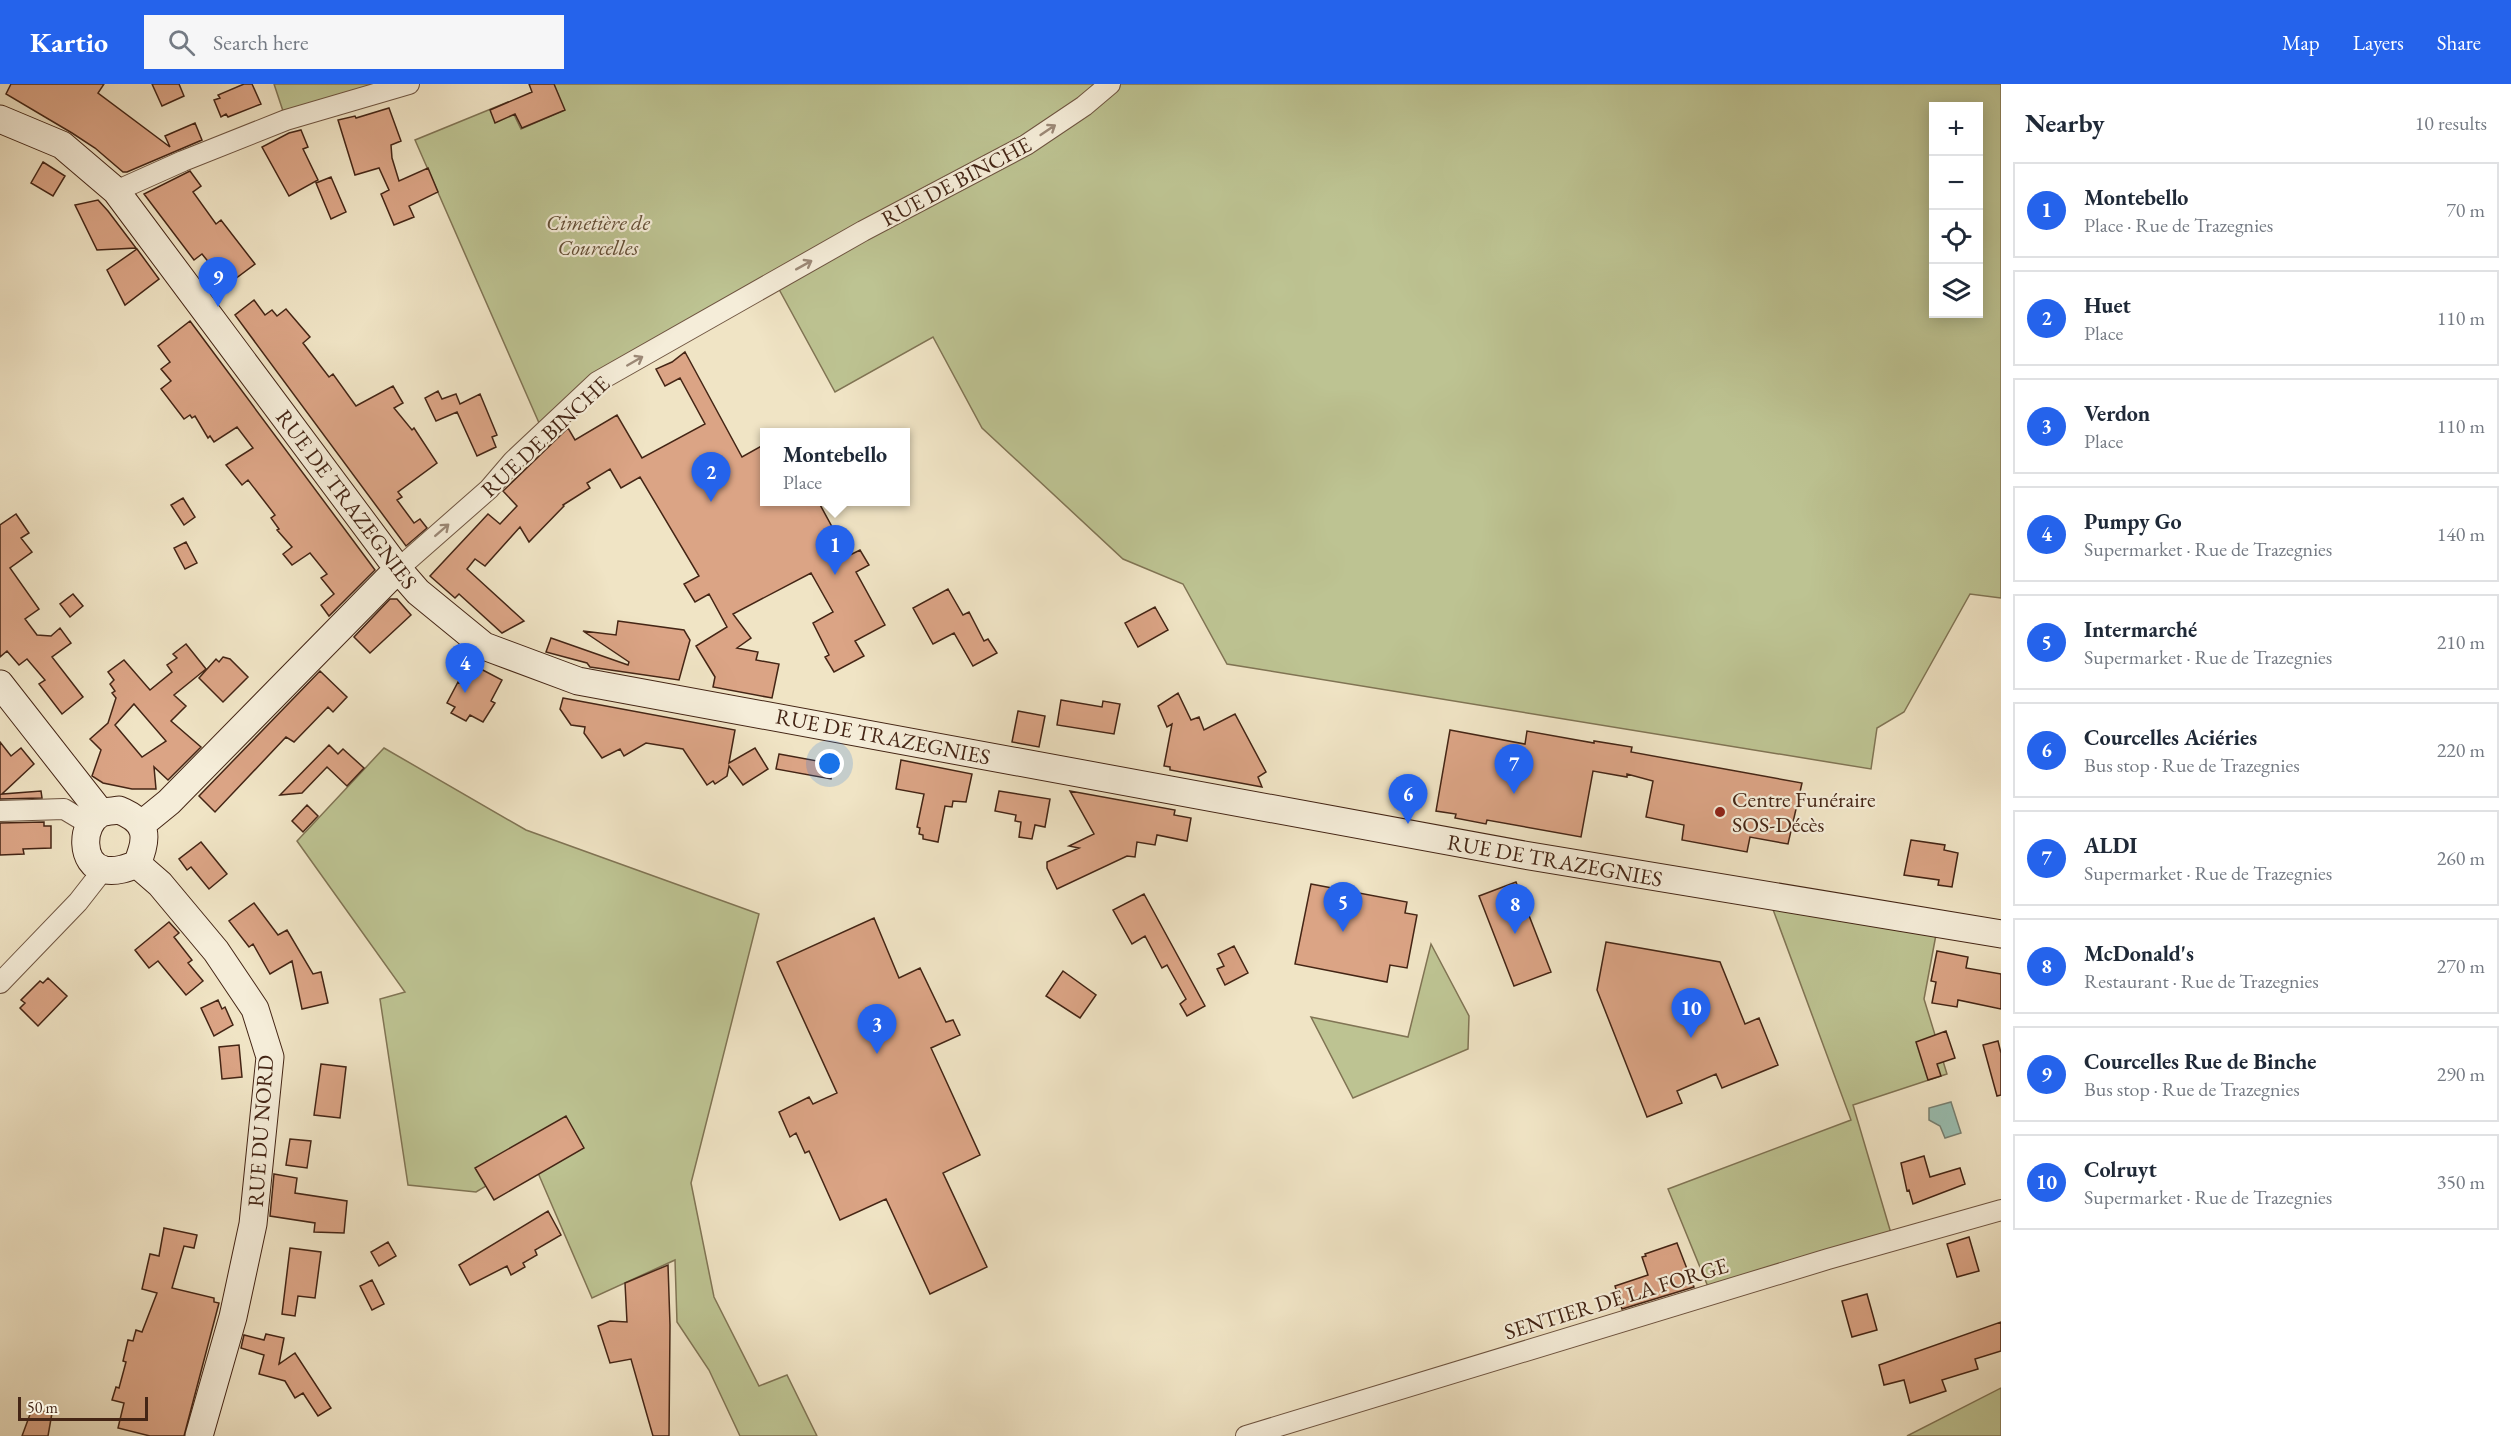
<!DOCTYPE html>
<html lang="en">
<head>
<meta charset="utf-8">
<style>
  body { margin:0; font-family:"EB Garamond",serif; background:#f6f6f7; color:#1f2937 }
  .controls { position:absolute; right:18px; top:18px; display:grid; overflow:hidden; border-radius:0px; box-shadow:0 3px 15px #0003 }
  .controls button { width:54px; height:54px; display:grid; place-items:center; padding:0; border:0; border-bottom:2px solid #e0e1e3; background:#fff; color:#1f2937; font:30px sans-serif }
  .scale { position:absolute; left:18px; bottom:15px; width:130px; box-sizing:border-box; padding-left:6px; border:3px solid #442515; border-top:0; font-size:16px; line-height:21px; white-space:nowrap; color:#442515; -webkit-text-stroke:4px #f5edd9; paint-order:stroke }
  .you { position:absolute; left:830px; top:680px; width:21px; height:21px; margin:-15px; border:4px solid #fff; border-radius:50%; background:#1a73e8; box-shadow:0 0 0 9px #1a73e833 }
  .badge { display:grid; place-items:center; width:39px; height:39px; border-radius:50%; background:#2563eb; color:#fff; font-size:20px; font-weight:700 }
  .pin { position:absolute; translate:-50% -50px; filter:drop-shadow(0 2px 3px #0008) }
  .pin::after { content:''; position:absolute; top:32px; width:21px; height:18px; background:inherit; clip-path:polygon(0 0,100% 0,50% 100%) }
  .popup { position:absolute; left:760px; top:344px; width:150px; height:78px; box-sizing:border-box; display:grid; place-content:center; border-radius:0px; background:#fff; filter:drop-shadow(0 2px 4px #0005); font-size:20px; white-space:nowrap; color:#747a83 }
  .popup b { font-size:22px; color:#1f2937 }
  .popup::after { content:''; position:absolute; left:50%; top:100%; margin-left:-12px; border:12px solid transparent; border-top-color:#fff }
  .list { margin:0; padding:0; list-style:none }
  h2 { display:flex; justify-content:space-between; align-items:center; height:78px; margin:0; padding:0 24px; font-size:26px }
  h2 small { font-size:20px; font-weight:400; color:#747a83 }
  .list li { display:grid; grid-template-columns:39px 1fr auto; gap:18px; align-items:center; box-sizing:border-box; height:96px; margin:0 12px 12px; padding:0 12px; border:2px solid #e0e1e3; border-radius:0px }
  .list b { display:block; font-size:22px; white-space:nowrap }
  .list p { margin:0; font-size:20px; white-space:nowrap; color:#747a83 }
  .list em { font-size:20px; font-style:normal; color:#747a83 }
  .icon { flex:none; width:33px; height:33px; fill:none; stroke:currentColor; stroke-width:2; stroke-linecap:round; stroke-linejoin:round }
  .map { position:relative; flex:none; width:2001px; height:1352px; overflow:hidden }
  header { display:flex; align-items:center; gap:36px; box-sizing:border-box; height:84px; padding:0 30px; background:#2563eb; color:#fff }
  header strong { font-size:28px }
  nav { display:flex; gap:33px; margin-inline-start:auto; font-size:21px }
  .search { width:420px; height:54px; background:#f6f6f7; display:flex; align-items:center; gap:15px; box-sizing:border-box; padding:0 21px; border-radius:0px; color:#747a83; font-size:22px }
  main { display:flex }
  aside { flex:1; background:#fff }
  .map>svg:first-child { display:block }
</style>
</head>
<body>
<header>
<strong>Kartio</strong>
<div class="search"><svg class="icon" aria-label="search" viewBox="0 0 24 24"><circle cx="10" cy="10" r="6"/><path d="M15 15l6 6"/></svg>Search here</div>
<nav><a>Map</a><a>Layers</a><a>Share</a></nav>
</header>
<main>
<div class="map">
<svg width="2001" height="1352" viewBox="0 0 2001 1352">
  <rect width="100%" height="100%" fill="#f0e4c5"/>
  <filter id="stains"><feTurbulence type="fractalNoise" baseFrequency=".00333" numOctaves="4"/><feColorMatrix values="0 0 0 0 .2 0 0 0 0 .09 0 0 0 0 .02 0 0 0 .5 -.17"/></filter>
  <radialGradient id="worn" r=".72"><stop offset=".6" stop-color="#630" stop-opacity="0"/><stop offset="1" stop-color="#630" stop-opacity=".3"/></radialGradient>
  <path fill="#bdc392" stroke="#807454" stroke-width="1.5" fill-rule="evenodd" d="M274 0H409L286 36Z
    M552 0H2001V514L1970 510 1904 628 1877 644 1871 685 1227 580 1183 500 1123 475 982 344 933 253 835 308 775 198 597 298 543 348 415 56 508 18 521 45 564 26ZM1934 22H1978V230H1934Z
    M384 664 526 746 759 830 691 1099 714 1213 759 1302 787 1291 817 1352H740L709 1286 677 1238 675 1176 592 1214 532 1075 476 1108 408 1101 380 915 405 908 297 757Z
    M1768 812 1938 840 1924 915 1947 990 1853 1021 1893 1156 1711 1210 1668 1105 1851 1036Z
    M1431 860 1469 932 1468 965 1353 1014 1311 933 1408 953Z
    M2001 1304V1352H1907Z"/>
  <path fill="#9abfb2" stroke="#788173" stroke-width="1.5" d="M1951 1018 1961 1049 1945 1054 1940 1042 1929 1036V1024Z"/>
  <path fill="#dba485" stroke="#442515" stroke-width="1.5" fill-rule="evenodd" d="M11 0H104L98 9 170 63 165 52 195 39 202 56 127 88H123L95 64 72 49 6 10Z
    M152 0H179L184 12 162 22Z
    M244 0H252L261 20 228 33 226 30 221 33 214 16 220 14 218 11Z
    M529 0H554L565 26 522 44 515 30 495 39 490 26 532 8Z
    M389 24 401 57 391 61 392 74 399 97 428 84 438 108 409 122 414 133 394 141 381 110 389 106 379 84 355 91 338 36 355 32 356 34Z
    M301 46 308 63 303 65 318 96 289 112 262 63 289 49Z
    M43 78 65 92 53 112 31 99Z
    M190 87 201 102 193 108 216 140 221 136 255 180 227 201 202 170 194 176 144 110Z
    M331 93 346 128 331 135 316 99Z
    M98 116 108 127 136 164 97 166 75 121Z
    M137 165 159 195 125 221 107 186Z
    M254 216 265 231 272 226 277 232 286 225 310 253 303 259 329 293 333 290 356 322 393 302 403 319 394 324 412 346 414 344 437 379 398 408 402 413 397 416 414 439 420 435 427 444 406 462 235 231Z
    M190 237 375 486 329 532 321 521 334 510 321 494 327 490 310 469 292 481 283 470 292 463 277 446 279 445 271 434 275 431 248 396 242 401 226 381 253 364 237 343 214 358 210 352 208 354 195 332 192 334 190 331 184 335 161 305 171 297 161 285 170 278 158 262Z
    M685 268 742 373 765 360V417H818L848 472 860 466 869 481 856 488 885 541 855 557 864 572 834 588 825 573 829 571 813 539 833 528 811 489 733 530 751 554 737 564 758 568 756 576 779 580 772 614 713 603 715 593 696 562 727 543 709 510 695 518 684 500 699 492 640 393 621 404 610 385 587 399 590 404 563 421 564 422 529 458 520 443 485 482 475 475 467 485 524 537 502 549 459 510 455 514 430 492 488 430 500 440 517 422 503 407 568 344 575 356 617 331 642 374 705 340 680 294 665 302 656 285 672 278Z
    M438 307 442 315 456 310 460 320 480 310 497 351 492 353 496 363 477 372 457 328 436 337 425 314Z
    M183 414 195 433 184 441 171 421Z
    M16 430 29 449 21 454 32 468 10 484 39 525 25 535 37 551 51 552 60 544 71 559 52 573 83 613 62 630 39 600 45 596 27 575 19 581 7 567 0 573V441Z
    M186 458 197 479 185 485 174 464Z
    M948 505 963 531 969 528 984 557 988 555 997 569 973 582 954 549 933 560 913 524Z
    M73 510 83 522 70 533 60 520Z
    M390 515H397L411 531 370 569 354 553Z
    M1155 523 1168 546 1138 563 1125 539Z
    M618 537 684 546 690 556 679 596 590 583 587 579 546 568 551 554 628 581 629 578 583 547 616 551Z
    M186 560 206 585 174 611 186 622 171 637 201 663 168 696 154 683 156 705H132L103 699 92 692 101 666 90 655 108 639 116 614 112 609 115 607 110 600 114 596 108 588 124 576 150 606 172 588 167 581 177 574 173 570ZM134 620 166 657 142 673 115 641Z
    M223 573 230 575 248 593 223 618 199 594 216 575 219 578Z
    M477 583 502 596 491 617 495 619 483 638 470 631 466 637 451 629 455 623 447 619 458 598 466 603Z
    M320 587 347 613 333 628 328 623 294 658 286 653 215 728 199 712Z
    M1178 609 1191 636 1199 633 1204 646 1235 630 1266 688 1258 693 1262 703 1170 686V683L1164 682 1172 640 1167 643 1158 622Z
    M563 614 735 646 729 679 755 664 768 685 743 701 729 682 727 692 715 700 713 697 707 701 683 665 646 659 624 672 620 665 602 674 584 649 585 643 571 641 560 625Z
    M1061 616 1102 623 1103 617 1120 620 1114 650 1057 641Z
    M1018 627 1045 632 1039 663 1012 658Z
    M1450 646 1525 660 1527 647 1594 659V657L1632 663 1631 668 1802 699 1788 760 1750 753 1747 768 1682 756 1684 741 1646 733 1653 697 1627 690V693L1593 687 1581 753 1487 736 1486 740 1455 734 1456 730 1436 727Z
    M0 658 11 672 21 664 34 680 2 710 41 707 42 714 0 715Z
    M329 661 338 670 343 665 364 684 347 702 327 683 302 709 280 711Z
    M779 670 834 680 831 695 776 685Z
    M901 676 972 690 966 718 953 717 952 723 945 722 938 758 923 755V751L919 750 920 744 917 743 924 710 896 705Z
    M999 707 1050 715 1045 743 1035 741 1032 755 1019 753 1021 738 1015 737 1016 731 995 727Z
    M1070 707 1175 726 1174 731 1191 734 1187 757 1157 751 1155 761 1137 758 1135 773 1127 772 1057 805 1047 784V778L1079 764 1069 762 1094 750Z
    M307 721 318 732 303 748 292 737Z
    M44 738V742H51V764L23 765 24 770 0 771V739Z
    M1911 756 1945 761 1944 766 1958 769 1952 803 1938 801 1939 796 1904 791Z
    M201 758 227 790 209 805 191 783 187 786 179 775Z
    M1516 798 1551 888 1514 902 1479 812Z
    M1311 800 1407 818 1405 829 1417 831 1407 884 1390 881 1387 898 1295 880Z
    M1144 810 1205 922 1187 932 1180 920 1186 915 1167 881 1162 884 1145 852 1132 860 1113 826Z
    M254 819 278 851 287 846 313 890 321 888 328 919 302 925 292 877 270 890 253 860 249 863 229 837Z
    M874 834 899 894 920 884 946 938 953 936 960 951 931 964 980 1071 943 1089 987 1183 930 1210 886 1115 840 1136 809 1067 805 1069 796 1049 790 1053 779 1028 809 1013 813 1020 837 1009 777 878Z
    M169 838 179 849 174 853 192 876 188 879 203 897 186 911 158 877 149 884 135 866Z
    M1606 858 1720 878 1745 940 1759 934 1778 981 1722 1004 1716 990 1677 1007 1682 1019 1647 1033 1597 906Z
    M1234 862 1248 889 1225 901 1217 885 1224 882 1218 870Z
    M1937 867 1968 873 1966 884 2001 890V925L1958 916 1957 923 1932 919 1936 898 1931 897Z
    M1063 887 1096 911 1080 934 1046 912Z
    M48 894 67 912 38 942 20 924 25 919 21 916 40 897 43 899Z
    M218 916 222 925 225 923 233 941 214 952 201 924Z
    M1946 947 1955 974 1937 980 1941 992 1928 996 1916 958Z
    M1998 957 2001 969V1011L1997 1012 1983 961Z
    M239 961 242 993 222 995 219 963Z
    M321 980 346 983 340 1034 314 1031Z
    M566 1032 584 1064 494 1116 475 1084Z
    M290 1055 311 1057 307 1084 286 1081Z
    M1924 1072 1930 1093 1960 1084 1965 1100 1913 1120 1909 1106 1907 1107 1901 1079Z
    M274 1090 297 1094 295 1109 347 1117 344 1149 314 1148 315 1139 270 1132Z
    M548 1127 561 1151 535 1166 537 1171 523 1179 525 1183 511 1191 507 1182 470 1201 459 1181Z
    M164 1144 197 1151 194 1164 184 1162 172 1204 214 1214V1218L219 1219 184 1352H150L118 1344 124 1319 112 1316 116 1303 119 1304 126 1278 123 1277 128 1256 133 1257 136 1246 142 1248 157 1209 142 1205 150 1170 159 1172Z
    M1969 1153 1979 1187 1957 1193 1947 1160Z
    M388 1158 396 1172 379 1182 371 1168Z
    M1677 1159 1694 1203 1622 1225 1615 1202 1648 1191 1642 1173 1646 1172 1645 1170Z
    M290 1164 321 1168 315 1214 298 1212 295 1232 282 1230Z
    M668 1181 670 1241 669 1352H653L631 1275 610 1279 598 1242 610 1237 627 1238 625 1199Z
    M372 1196 384 1220 372 1226 360 1202Z
    M1867 1210 1877 1246 1852 1253 1842 1217Z
    M2001 1238V1267L1975 1275 1978 1285 1942 1296 1946 1307 1910 1319 1904 1296 1884 1301 1879 1281Z
    M266 1250 284 1254 279 1280 295 1269 331 1324 318 1332 303 1309 295 1314 285 1297 259 1290 264 1271 241 1264 244 1251 264 1256Z
    M32 1325 52 1329 48 1352H22Z"/>
  <g fill="none" stroke-linecap="round" stroke-linejoin="round">
    <defs>
      <path id="street" d="M116 107 183 77 286 36 409 0
        M398 485 489 405 513 377 597 298 863 147 1026 61 1084 22 1110 0
        M0 727 64 725 89 740
        M0 899 78 818 103 786
        M1246 1352 1828 1175 2001 1126"/>
      <path id="secondary" d="M0 35 62 61 116 107 398 485 418 508 484 562 578 597 1524 771 2001 850
        M0 600 101 729
        M119 726C149 738 148 754 137 780 127 784 117 788 105 786 80 781 80 740 101 729 106 727 114 727 119 726Z
        M142 740 169 718 398 485
        M137 780 160 800 216 867 255 925 270 973 253 1140 233 1233 199 1352"/>
    </defs>
    <use href="#street" stroke="#6f5541" stroke-width="22"/>
    <use href="#secondary" stroke="#442515" stroke-width="29"/>
    <use href="#street" stroke="#f5edd9" stroke-width="20"/>
    <use href="#secondary" stroke="#f5edd9" stroke-width="27"/>
  </g>
  <defs><path id="oneway-shaft" d="M-6 0H5M1.5-3L5.5 0L1.5 3" fill="none" stroke-width="1.6" stroke-linecap="round" stroke-linejoin="round" transform="scale(1.5)"/></defs>
  <g stroke="#9c8977">
    <use href="#oneway-shaft" transform="translate(1048 46) rotate(-34)"/>
    <use href="#oneway-shaft" transform="translate(804 181) rotate(-29)"/>
    <use href="#oneway-shaft" transform="translate(635 277) rotate(-30)"/>
    <use href="#oneway-shaft" transform="translate(442 446) rotate(-41)"/>
  </g>
  <circle fill="#8f2418" stroke="#f5edd9" stroke-width="2" cx="1720" cy="728" r="6"/>
  <g text-anchor="middle" stroke-width="4.5" stroke-linejoin="round" paint-order="stroke">
    <g font-size="22" fill="#442515" stroke="#f5edd9">
      <text transform="translate(956 97) rotate(-28)" y="8">RUE DE BINCHE</text>
      <text transform="translate(545 352) rotate(-43)" y="8">RUE DE BINCHE</text>
      <text transform="translate(347 415) rotate(53)" y="8">RUE DE TRAZEGNIES</text>
      <text transform="translate(883 652) rotate(11)" y="8">RUE DE TRAZEGNIES</text>
      <text transform="translate(1555 776) rotate(10)" y="8">RUE DE TRAZEGNIES</text>
      <text transform="translate(260 1047) rotate(-86)" y="8">RUE DU NORD</text>
      <text transform="translate(1616 1214) rotate(-17)" y="8">SENTIER DE LA FORGE</text>
    </g>
    <g font-size="22" font-style="italic" fill="#624c34" stroke="#f5edd9">
      <text x="598" y="146">Cimetière de<tspan x="598" dy="25">Courcelles</tspan></text>
    </g>
    <g font-size="22" fill="#442515" stroke="#f5edd9" text-anchor="start">
      <text x="1732" y="723">Centre Funéraire<tspan x="1732" dy="25">SOS-Décès</tspan></text>
    </g>
  </g>
  <rect width="100%" height="100%" filter="url(#stains)"/>
  <rect width="100%" height="100%" fill="url(#worn)"/>
</svg>
<div class="controls">
<button>+</button>
<button>−</button>
<button><svg class="icon" aria-label="locate" viewBox="0 0 24 24"><circle cx="12" cy="12" r="6"/><path d="M12 2v4M12 18v4M2 12h4M18 12h4"/></svg></button>
<button><svg class="icon" aria-label="layers" viewBox="0 0 24 24"><path d="M12 4l9 5-9 5-9-5zM3 14l9 5 9-5"/></svg></button>
</div>
<div class="scale">50 m</div>
<div class="you"></div>
<div class="pin badge" style="left:835px;top:491px">1</div>
<div class="popup"><b>Montebello</b>Place</div>
<div class="pin badge" style="left:711px;top:418px">2</div>
<div class="pin badge" style="left:877px;top:970px">3</div>
<div class="pin badge" style="left:465px;top:609px">4</div>
<div class="pin badge" style="left:1343px;top:848px">5</div>
<div class="pin badge" style="left:1408px;top:740px">6</div>
<div class="pin badge" style="left:1514px;top:710px">7</div>
<div class="pin badge" style="left:1515px;top:850px">8</div>
<div class="pin badge" style="left:218px;top:223px">9</div>
<div class="pin badge" style="left:1691px;top:954px">10</div>
</div>
<aside>
<h2>Nearby<small>10 results</small></h2>
<ul class="list">
<li><span class="badge">1</span><div><b>Montebello</b><p>Place · Rue de Trazegnies</p></div><em>70 m</em></li>
<li><span class="badge">2</span><div><b>Huet</b><p>Place</p></div><em>110 m</em></li>
<li><span class="badge">3</span><div><b>Verdon</b><p>Place</p></div><em>110 m</em></li>
<li><span class="badge">4</span><div><b>Pumpy Go</b><p>Supermarket · Rue de Trazegnies</p></div><em>140 m</em></li>
<li><span class="badge">5</span><div><b>Intermarché</b><p>Supermarket · Rue de Trazegnies</p></div><em>210 m</em></li>
<li><span class="badge">6</span><div><b>Courcelles Aciéries</b><p>Bus stop · Rue de Trazegnies</p></div><em>220 m</em></li>
<li><span class="badge">7</span><div><b>ALDI</b><p>Supermarket · Rue de Trazegnies</p></div><em>260 m</em></li>
<li><span class="badge">8</span><div><b>McDonald's</b><p>Restaurant · Rue de Trazegnies</p></div><em>270 m</em></li>
<li><span class="badge">9</span><div><b>Courcelles Rue de Binche</b><p>Bus stop · Rue de Trazegnies</p></div><em>290 m</em></li>
<li><span class="badge">10</span><div><b>Colruyt</b><p>Supermarket · Rue de Trazegnies</p></div><em>350 m</em></li>
</ul>
</aside>
</main>
</body>
</html>
